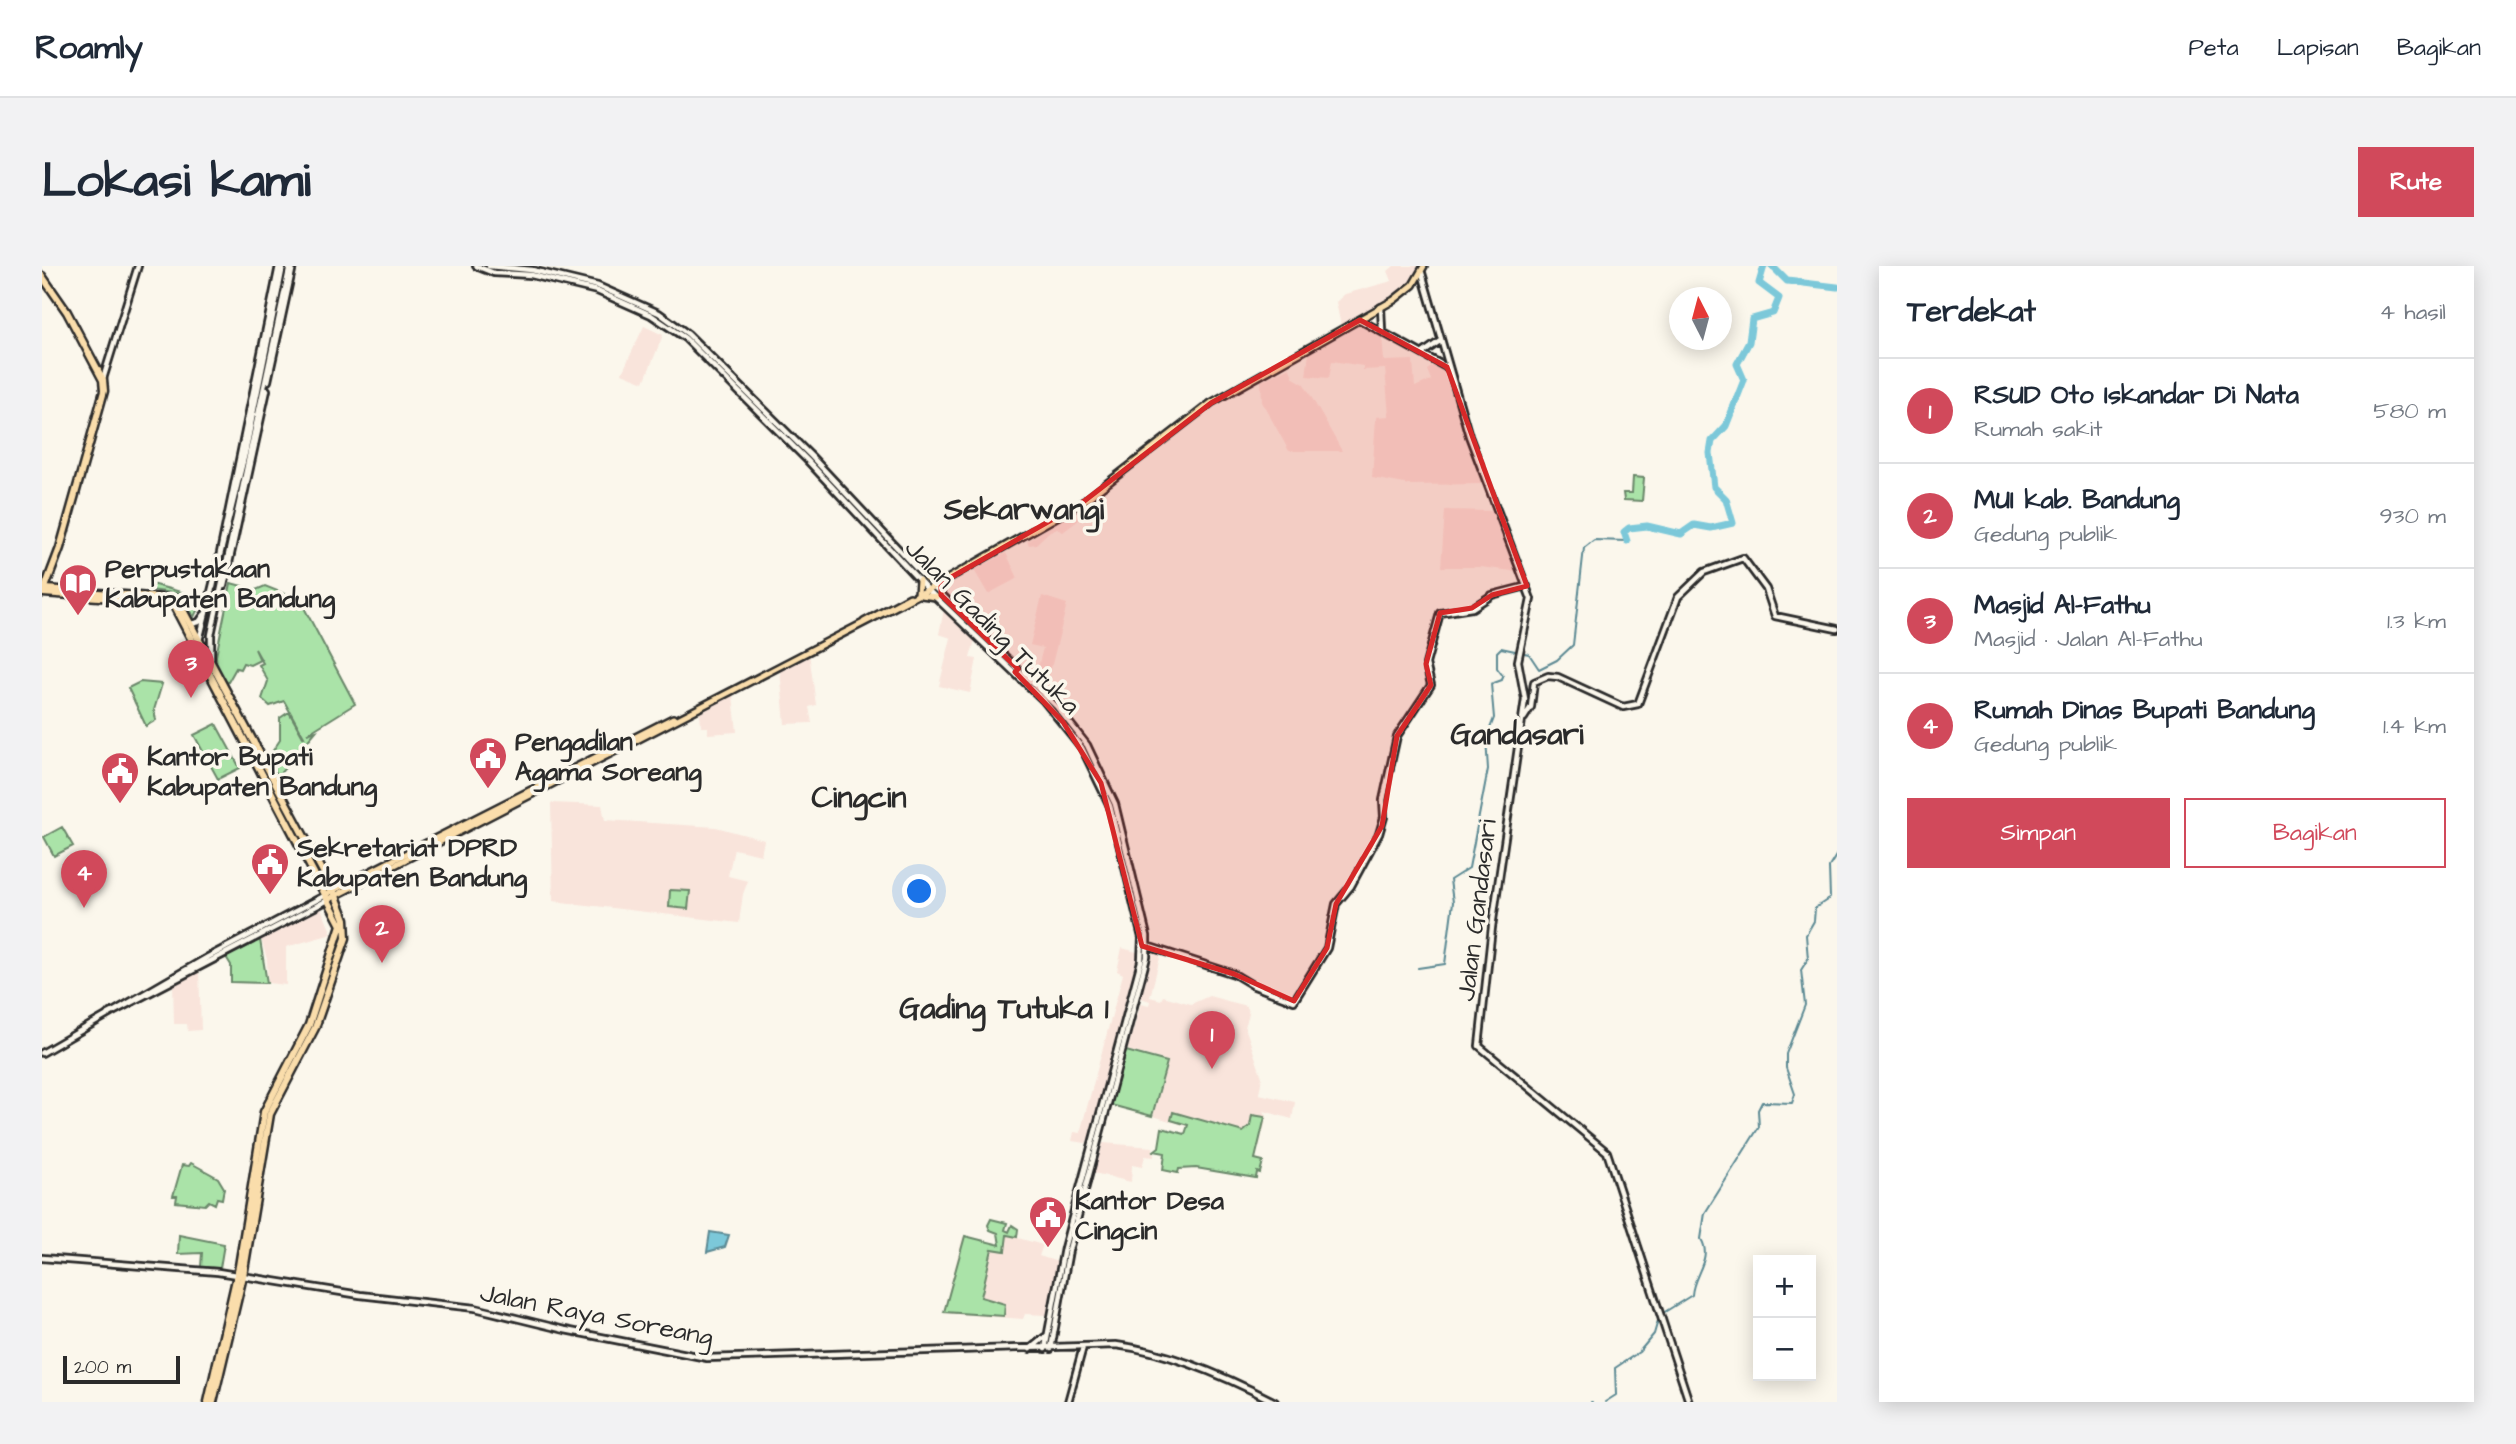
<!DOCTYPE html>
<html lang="id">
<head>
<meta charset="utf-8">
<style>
  body { margin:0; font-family:"Architects Daughter",sans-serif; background:#f2f2f3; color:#1f2937 }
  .controls { position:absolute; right:21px; bottom:21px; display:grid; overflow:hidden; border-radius:0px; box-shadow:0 4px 18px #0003 }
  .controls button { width:63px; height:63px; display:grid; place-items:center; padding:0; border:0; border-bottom:2px solid #e0e1e3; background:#fff; color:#1f2937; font:35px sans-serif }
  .compass { position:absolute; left:1627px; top:21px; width:63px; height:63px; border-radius:50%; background:#fff; box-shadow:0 4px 18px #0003; rotate:354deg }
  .scale { position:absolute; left:21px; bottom:18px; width:117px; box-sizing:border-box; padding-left:7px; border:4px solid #2b2b2b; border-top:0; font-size:19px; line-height:24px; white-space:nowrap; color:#2b2b2b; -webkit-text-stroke:5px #fbf7ec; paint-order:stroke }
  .you { position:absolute; left:878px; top:626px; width:24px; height:24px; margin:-18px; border:5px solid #fff; border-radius:50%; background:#1a73e8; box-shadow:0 0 0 10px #1a73e833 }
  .badge { display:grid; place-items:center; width:46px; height:46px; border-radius:50%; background:#d1495b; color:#fff; font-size:23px; font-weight:700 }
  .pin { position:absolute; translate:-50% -58px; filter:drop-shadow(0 2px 4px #0008) }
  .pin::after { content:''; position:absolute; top:37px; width:24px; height:21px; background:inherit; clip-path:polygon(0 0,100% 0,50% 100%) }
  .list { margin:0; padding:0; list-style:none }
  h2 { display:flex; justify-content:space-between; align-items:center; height:91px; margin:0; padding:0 28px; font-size:30px }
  h2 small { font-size:23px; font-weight:400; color:#747a83 }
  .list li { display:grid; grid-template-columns:46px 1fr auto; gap:21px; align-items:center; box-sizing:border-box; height:105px; padding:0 28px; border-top:2px solid #e0e1e3 }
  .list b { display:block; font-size:26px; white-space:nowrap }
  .list p { margin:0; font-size:23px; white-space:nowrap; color:#747a83 }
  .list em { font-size:23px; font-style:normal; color:#747a83 }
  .actions { display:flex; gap:14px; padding:21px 28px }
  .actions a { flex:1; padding:16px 0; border:2px solid #d1495b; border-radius:0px; text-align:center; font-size:24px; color:#d1495b }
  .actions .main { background:#d1495b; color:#fff }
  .map { position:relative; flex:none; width:1795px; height:1136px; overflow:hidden; border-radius:0px }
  header { display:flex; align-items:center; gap:42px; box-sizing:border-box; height:98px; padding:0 35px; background:#fff; border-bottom:2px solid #e0e1e3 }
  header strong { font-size:33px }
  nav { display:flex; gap:38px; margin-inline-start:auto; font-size:24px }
  .intro { display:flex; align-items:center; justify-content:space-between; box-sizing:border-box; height:168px; padding:0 42px }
  h1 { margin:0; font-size:49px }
  .button { padding:18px 32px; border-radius:0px; background:#d1495b; color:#fff; font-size:24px; font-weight:700 }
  main { display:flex; gap:42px; padding:0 42px }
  aside { flex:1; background:#fff; border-radius:0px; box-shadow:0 4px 18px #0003 }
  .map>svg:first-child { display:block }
</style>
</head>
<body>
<header>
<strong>Roamly</strong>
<nav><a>Peta</a><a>Lapisan</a><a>Bagikan</a></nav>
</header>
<div class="intro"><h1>Lokasi kami</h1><a class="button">Rute</a></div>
<main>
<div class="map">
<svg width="1795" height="1136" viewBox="0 0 1795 1136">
  <rect width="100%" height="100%" fill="#fbf7ec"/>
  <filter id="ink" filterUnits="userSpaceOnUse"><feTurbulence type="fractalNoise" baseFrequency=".0143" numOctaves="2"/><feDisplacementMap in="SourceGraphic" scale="14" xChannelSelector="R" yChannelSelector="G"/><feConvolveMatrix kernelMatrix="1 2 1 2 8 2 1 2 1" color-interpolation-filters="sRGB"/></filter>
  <g filter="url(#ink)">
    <path fill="#f9e4db" d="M1352 0H1380L1369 18 1339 39 1299 60 1294 36 1303 28 1350 15 1346 5Z
      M1318 59 1340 69 1342 95 1371 94 1373 121 1389 114 1385 104 1394 98 1406 107 1443 218 1368 219 1330 212 1334 151 1347 150 1343 103 1321 104V100L1290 95 1287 112 1264 110 1267 87Z
      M602 60 621 69 602 116 580 107Z
      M1247 101 1252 112 1262 118 1300 185H1247L1220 136 1219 115Z
      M1052 233 1060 246 1051 253 1047 246 1036 251 1037 254 1021 266 1015 263 1008 265 994 278 987 279 985 275Z
      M1403 244 1453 245 1478 306 1438 301H1399Z
      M964 287 976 312 946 328 932 304Z
      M1000 330 1025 338 1004 422 993 412 1001 382 988 379Z
      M902 343 933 374 928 392 935 393 928 427 897 420 909 372 897 368Z
      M767 387 774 439 767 441 770 457 743 458 738 403Z
      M691 429 695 466 666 468V461H659L658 447Z
      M509 537 560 539 563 554 674 561 722 574 719 589 692 583 686 610 706 615 701 628 697 657 511 635Z
      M278 640 290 668 244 681V719L226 717 225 693 219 673 238 661 240 666 239 661Z
      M1080 682 1098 687 1097 694 1052 862 1044 877 1030 875 1032 866 1038 867 1081 708 1075 705Z
      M1111 686 1119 688 1108 731 1119 734 1121 730 1149 738 1167 730 1204 740 1207 748 1203 761 1220 811 1217 828 1253 836 1250 853 1222 845 1225 850 1217 881 1111 850 1126 795 1085 784 1099 737 1107 739 1108 735 1099 732Z
      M157 704 159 764 146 765 145 758H132L131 717Z
      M1061 877 1111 881 1112 891 1103 890 1100 901 1090 899 1089 916 1052 907Z
      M962 968 1001 979 997 990 1016 996 1004 1049 983 1048 981 1053 901 1047 921 971 958 980Z"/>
    <path fill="#aae3a8" stroke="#6a876a" stroke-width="2" d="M1591 211 1602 212 1600 235 1582 234 1581 227H1590Z
      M189 317 214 324 223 320 258 334 313 438 265 468 274 465 236 510 226 492 238 474V452L247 446 261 471H262L242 435 228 440 220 433 226 415 217 399 221 397 213 383 218 394 208 399 201 397 198 403 194 402 185 418 175 401 174 390Z
      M109 318 161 332 152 351 138 328 108 324Z
      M147 376 158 399 148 406 136 404Z
      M98 416 120 418 112 444 114 454 104 460 86 422Z
      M174 458 198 502 176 513 152 469Z
      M20 561 31 580 12 590 2 571Z
      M628 624 648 625 646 643 627 641Z
      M218 674 225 717 189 716V699L184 691Z
      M1084 785 1125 796 1110 850 1069 839Z
      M1131 846 1201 866 1208 860 1210 849 1223 851 1213 893 1221 895 1218 907 1215 906 1214 912 1154 902 1137 903 1136 907 1121 904 1123 887 1112 885 1117 881 1120 862 1143 868 1146 859 1129 854Z
      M149 897 176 912 182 922 180 933 175 932 173 938 167 935 163 939 134 936 135 930H131L140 899 147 900Z
      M949 953 965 957 963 964 967 966 970 959 976 963 975 971 965 969 963 985 950 983 939 1031 963 1038 962 1050 902 1046 923 970 958 979 956 967 948 964 946 959Z
      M137 969 182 978 178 1002 159 1001 160 987 136 988Z"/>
    <path fill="#7bc8d9" stroke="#5b8993" stroke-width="2" d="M668 966 687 969 683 981 665 986Z"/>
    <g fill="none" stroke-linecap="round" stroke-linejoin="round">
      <path stroke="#5b8993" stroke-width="2" d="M1376 702 1403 698 1411 636 1408 614 1427 602 1446 503 1444 473 1452 452 1449 418 1460 414 1461 410 1455 402V386L1459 382 1487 388 1497 403 1515 394 1531 379 1542 282 1552 274 1585 275
        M1621 1047 1650 1029C1651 1008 1671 993 1659 973L1663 947 1717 861 1716 844 1720 836 1750 837 1753 828 1744 802V788L1763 739 1759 704 1766 693 1764 669 1772 655 1773 642 1788 632 1787 601 1795 588
        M1549 1136H1550
        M1563 1136 1574 1129 1573 1102 1597 1086 1612 1068 1617 1051"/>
      <path stroke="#7bc8d9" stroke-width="7" d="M1730 0 1745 15 1795 21
        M1585 275 1582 266 1587 262 1605 260 1639 268 1652 259 1669 262 1691 257 1684 233 1672 221 1668 187 1670 175 1684 160 1702 114 1695 98 1707 76 1710 53 1731 47 1737 32 1717 17 1722 0"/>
      <defs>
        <path id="secondary" d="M434 0 452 7 489 9 555 25 609 49 643 72 765 194 888 326 1002 435 1040 482 1068 540 1100 672 1099 695 1022 982 1003 1083
          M447 0 490 4 556 20 617 47 646 68 769 190 891 320 1015 441 1045 479 1073 538 1105 670V691L1027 984 1009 1083
          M1380 7 1427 170 1489 333 1476 395 1483 433 1450 661 1437 780 1565 886 1647 1136
          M1339 41 1340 64
          M1318 54 1404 101
          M1381 87 1398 75
          M61 113 96 0
          M226 115 251 0
          M182 320 225 124
          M171 321 237 0
          M149 358 157 356 162 349
          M157 375 203 187 241 0
          M169 393V369L248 0
          M1482 452 1489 441 1492 416 1506 410 1516 411 1581 441 1596 438 1636 331 1662 306 1701 292 1724 323 1733 350 1795 363
          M1105 680 1192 708 1212 720 1252 735 1285 682 1294 638 1309 620 1337 568 1342 551 1341 534 1355 470 1389 419 1384 398 1398 347 1430 342 1450 329 1485 320
          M65 749 286 634
          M0 787 166 691 284 629
          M0 992 176 1006 318 1029 433 1042 523 1064 665 1092 1074 1079C1129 1086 1185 1111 1233 1136
          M988 1083 1003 1071
          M1026 1136 1041 1081"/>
        <path id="primary" d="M884 313 899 317V329
          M893 320 1041 236 1169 137 1352 34 1371 19 1382 0
          M876 328 877 314
          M879 329 894 331
          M822 356 868 331
          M284 628 631 452
          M287 633 895 319"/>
        <path id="highway" d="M0 10 25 46 61 114 62 125 18 282 1 327 126 336 132 340 299 659 267 759 222 846 197 1000 166 1136
          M4 323 135 333 294 630 303 653 304 672 273 762 228 848 201 1010 171 1136"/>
      </defs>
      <use href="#secondary" stroke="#2b2b2b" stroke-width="10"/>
      <use href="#primary" stroke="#2b2b2b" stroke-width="10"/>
      <use href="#highway" stroke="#2b2b2b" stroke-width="11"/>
      <use href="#secondary" stroke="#fbf7ec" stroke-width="4.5"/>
      <use href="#primary" stroke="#faddab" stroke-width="5"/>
      <use href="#highway" stroke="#faddab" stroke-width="6"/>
    </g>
  </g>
  <path fill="#d62828" fill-opacity="0.2" stroke="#d62828" stroke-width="5" stroke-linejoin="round" d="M1318 54 1405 101 1485 320 1450 329 1430 342 1398 347 1384 398 1389 419 1355 470 1340 560 1294 638 1285 682 1252 735 1192 708 1100 680 1059 517 1021 456 973 406 976 403 899 329V317L1041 236 1169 137Z"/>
  <defs>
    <symbol id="library-pin" viewBox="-11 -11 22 30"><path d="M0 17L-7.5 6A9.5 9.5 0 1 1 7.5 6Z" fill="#d1495b" stroke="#fbf7ec"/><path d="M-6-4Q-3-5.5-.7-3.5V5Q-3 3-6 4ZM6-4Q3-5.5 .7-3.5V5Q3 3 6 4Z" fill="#fff"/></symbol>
    <symbol id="civic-pin" viewBox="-11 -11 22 30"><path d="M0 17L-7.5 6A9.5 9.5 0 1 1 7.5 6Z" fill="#d1495b" stroke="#fbf7ec"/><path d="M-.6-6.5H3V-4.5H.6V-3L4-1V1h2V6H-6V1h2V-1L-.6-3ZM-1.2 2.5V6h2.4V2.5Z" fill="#fff"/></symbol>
  </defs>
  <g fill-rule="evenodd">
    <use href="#library-pin" x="14" y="295" width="44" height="60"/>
    <use href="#civic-pin" x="424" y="468" width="44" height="60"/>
    <use href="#civic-pin" x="56" y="483" width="44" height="60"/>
    <use href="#civic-pin" x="206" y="574" width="44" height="60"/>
    <use href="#civic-pin" x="984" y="927" width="44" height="60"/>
  </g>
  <g text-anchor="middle" stroke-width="7" stroke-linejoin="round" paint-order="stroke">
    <g font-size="26" font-weight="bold" fill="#2b2b2b" stroke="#fbf7ec" text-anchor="start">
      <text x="63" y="311">Perpustakaan<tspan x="63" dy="30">Kabupaten Bandung</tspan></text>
      <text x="473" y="484">Pengadilan<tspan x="473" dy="30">Agama Soreang</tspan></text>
      <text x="105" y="499">Kantor Bupati<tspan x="105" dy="30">Kabupaten Bandung</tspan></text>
      <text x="255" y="590">Sekretariat DPRD<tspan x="255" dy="30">Kabupaten Bandung</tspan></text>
      <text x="1033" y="943">Kantor Desa<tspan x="1033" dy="30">Cingcin</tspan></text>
    </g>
    <g font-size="26" fill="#2b2b2b" stroke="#fbf7ec">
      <text transform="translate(951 360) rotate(45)" y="9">Jalan Gading Tutuka</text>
      <text transform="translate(1434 644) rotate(-83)" y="9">Jalan Gandasari</text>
      <text transform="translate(555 1048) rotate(11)" y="9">Jalan Raya Soreang</text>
    </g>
    <g font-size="30" font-weight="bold" fill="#2b2b2b" stroke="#fbf7ec">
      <text x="982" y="253">Sekarwangi</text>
      <text x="1475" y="478">Gandasari</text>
      <text x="817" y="541">Cingcin</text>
      <text x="962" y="752">Gading Tutuka 1</text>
    </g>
  </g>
</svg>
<div class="controls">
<button>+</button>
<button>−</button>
</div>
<svg class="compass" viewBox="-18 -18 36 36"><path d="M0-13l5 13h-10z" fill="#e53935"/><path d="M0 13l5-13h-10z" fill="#747a83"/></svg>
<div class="scale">200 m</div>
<div class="you"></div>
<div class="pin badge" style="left:1170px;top:803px">1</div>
<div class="pin badge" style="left:340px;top:697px">2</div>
<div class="pin badge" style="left:149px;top:432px">3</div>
<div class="pin badge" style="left:42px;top:642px">4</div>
</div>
<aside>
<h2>Terdekat<small>4 hasil</small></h2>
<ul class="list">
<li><span class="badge">1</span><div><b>RSUD Oto Iskandar Di Nata</b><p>Rumah sakit</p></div><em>580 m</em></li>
<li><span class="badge">2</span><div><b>MUI kab. Bandung</b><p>Gedung publik</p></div><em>930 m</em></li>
<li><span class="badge">3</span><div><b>Masjid Al-Fathu</b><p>Masjid · Jalan Al-Fathu</p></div><em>1.3 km</em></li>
<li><span class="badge">4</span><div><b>Rumah Dinas Bupati Bandung</b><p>Gedung publik</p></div><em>1.4 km</em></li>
</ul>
<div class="actions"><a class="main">Simpan</a><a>Bagikan</a></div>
</aside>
</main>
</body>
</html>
